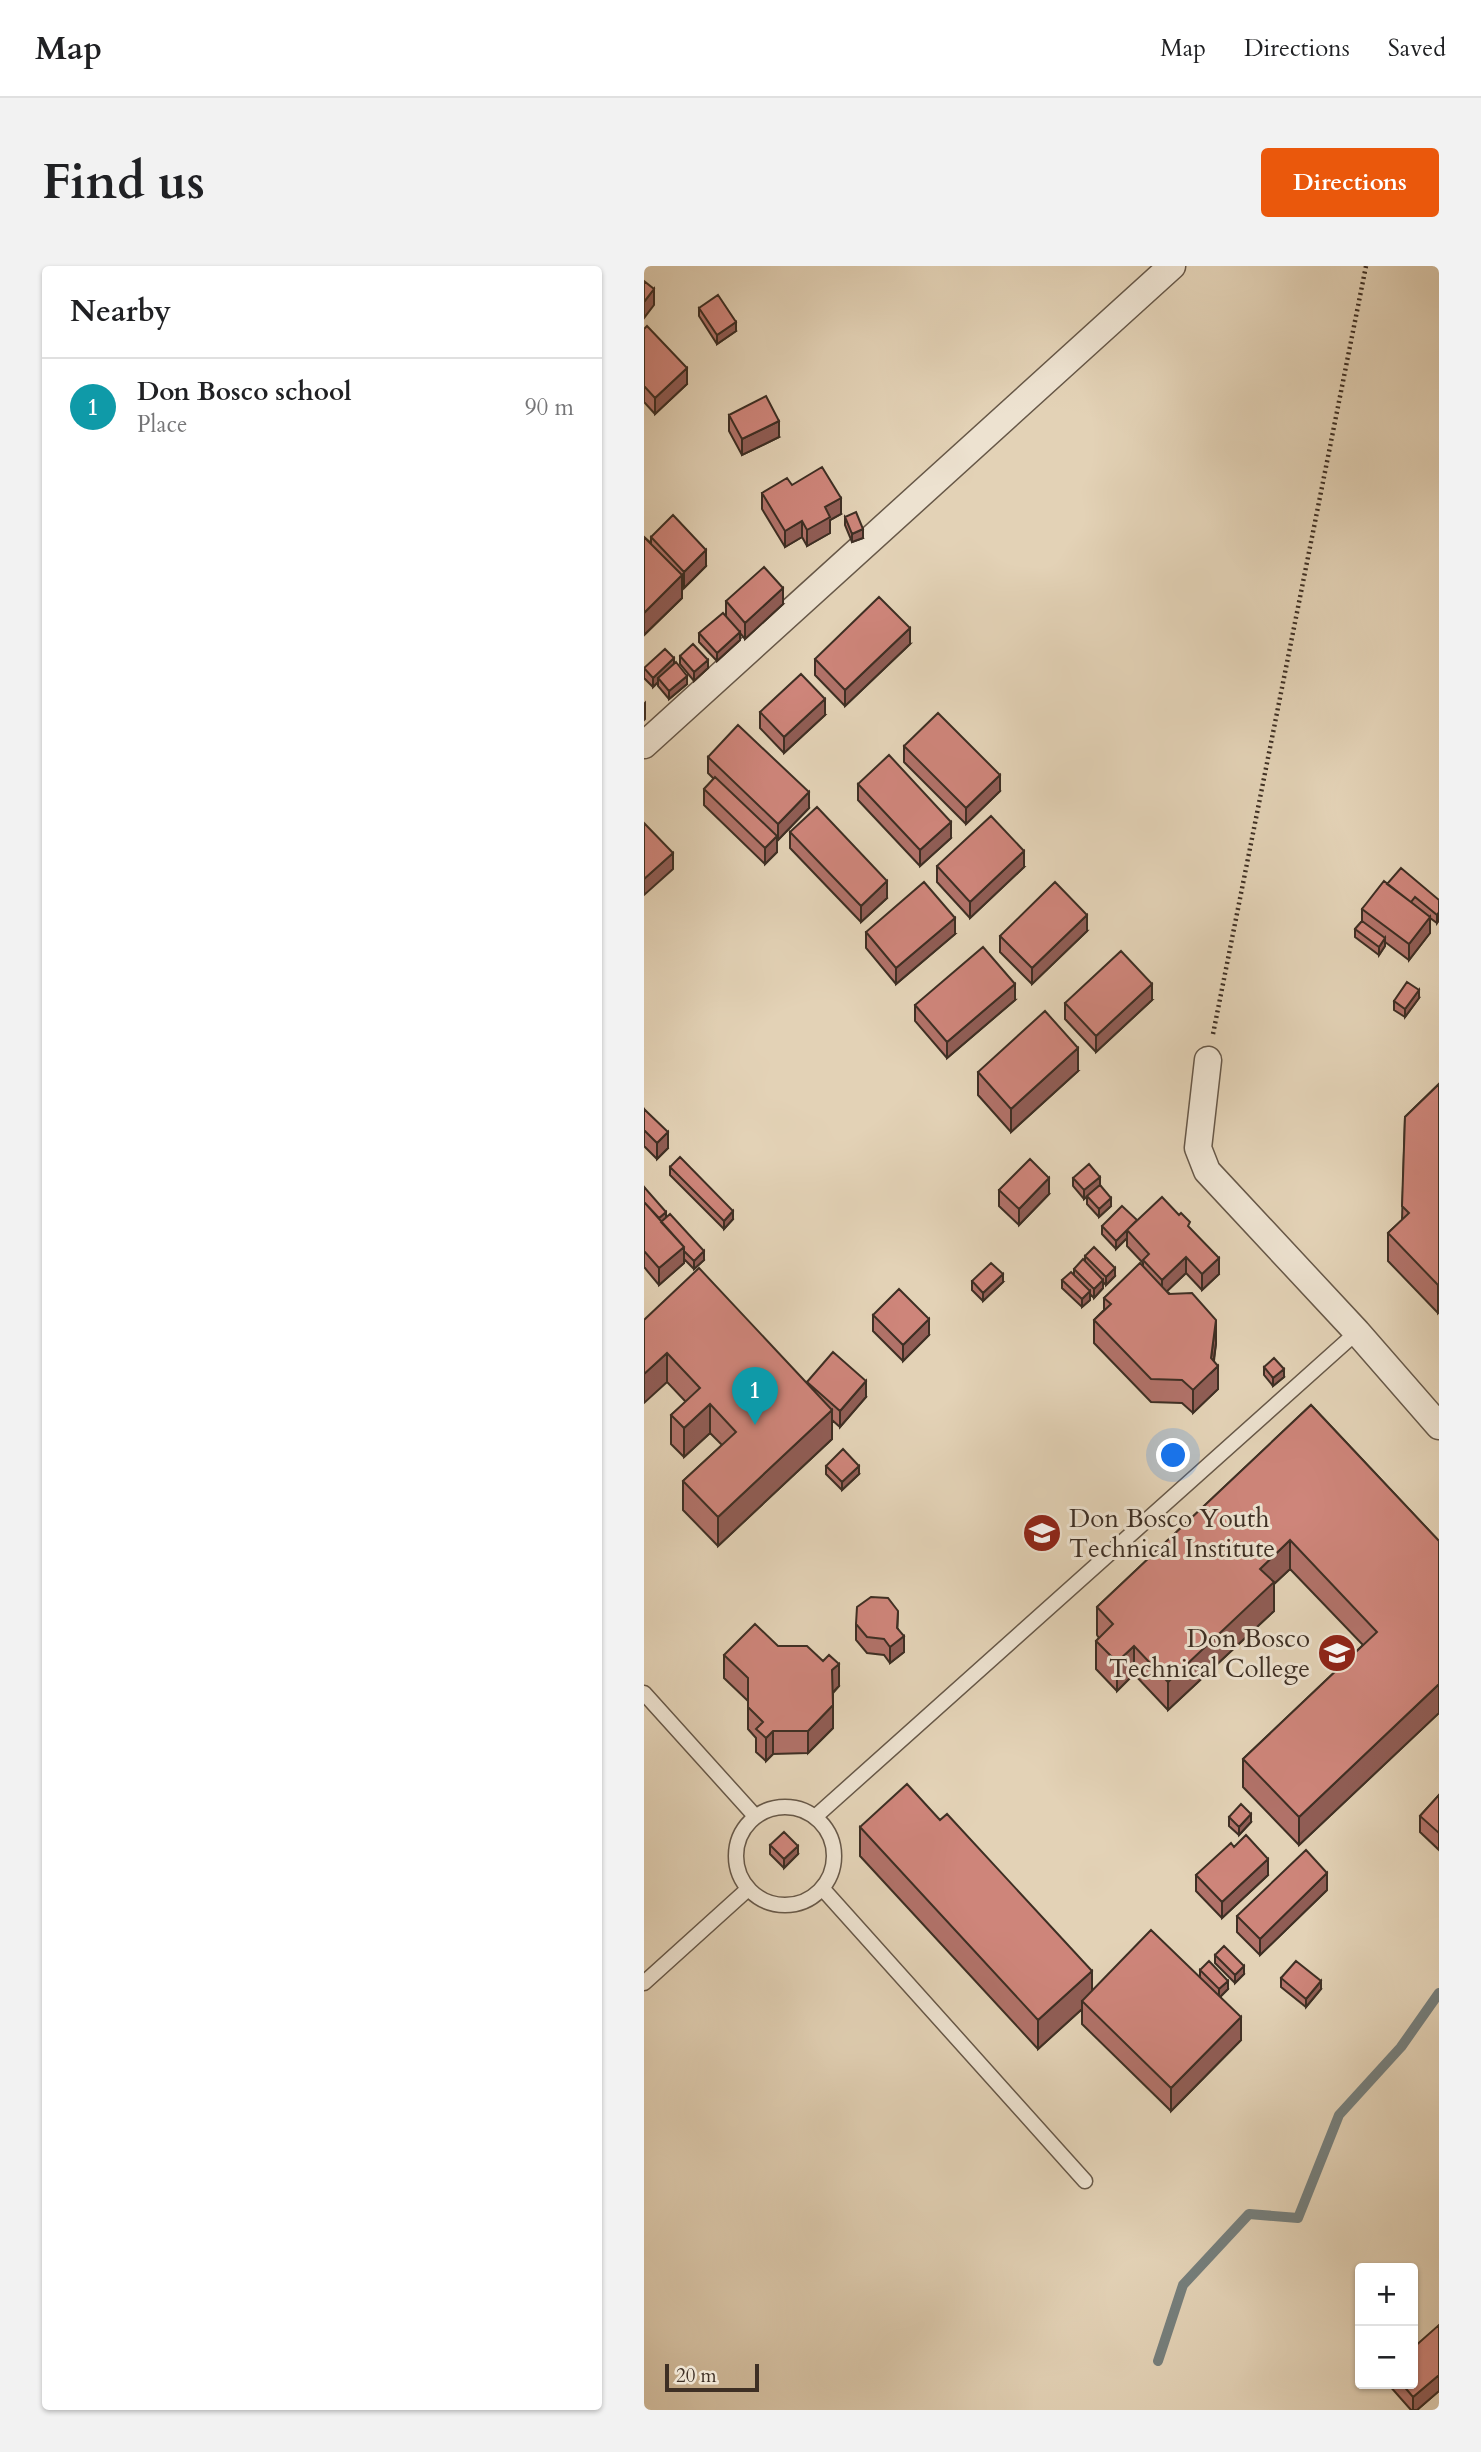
<!DOCTYPE html>
<html lang="en">
<head>
<meta charset="utf-8">
<style>
  body { margin:0; font-family:Cardo,serif; background:#f2f2f2; color:#202124 }
  .controls { position:absolute; right:21px; bottom:21px; display:grid; overflow:hidden; border-radius:7px; box-shadow:0 2px 5px #0004 }
  .controls button { width:63px; height:63px; display:grid; place-items:center; padding:0; border:0; border-bottom:2px solid #e0e0e0; background:#fff; color:#202124; font:35px sans-serif }
  .scale { position:absolute; left:21px; bottom:18px; width:94px; box-sizing:border-box; padding-left:7px; border:4px solid #3e2f24; border-top:0; font-size:19px; line-height:24px; white-space:nowrap; color:#3e2f24; -webkit-text-stroke:5px #ede2d0; paint-order:stroke }
  .you { position:absolute; left:530px; top:1190px; width:24px; height:24px; margin:-18px; border:5px solid #fff; border-radius:50%; background:#1a73e8; box-shadow:0 0 0 10px #1a73e833 }
  .badge { display:grid; place-items:center; width:46px; height:46px; border-radius:50%; background:#ea580c; color:#fff; font-size:23px; font-weight:700 }
  .pin { position:absolute; translate:-50% -58px; filter:drop-shadow(0 2px 4px #0008) }
  .pin::after { content:''; position:absolute; top:37px; width:24px; height:21px; background:inherit; clip-path:polygon(0 0,100% 0,50% 100%) }
  .list { margin:0; padding:0; list-style:none }
  h2 { display:flex; justify-content:space-between; align-items:center; height:91px; margin:0; padding:0 28px; font-size:30px }
  h2 small { font-size:23px; font-weight:400; color:#757577 }
  .list li { display:grid; grid-template-columns:46px 1fr auto; gap:21px; align-items:center; box-sizing:border-box; height:98px; padding:0 28px; border-top:2px solid #e0e0e0 }
  .list b { display:block; font-size:26px; white-space:nowrap }
  .list p { margin:0; font-size:23px; white-space:nowrap; color:#757577 }
  .list em { font-size:23px; font-style:normal; color:#757577 }
  .map { position:relative; flex:none; width:795px; height:2144px; overflow:hidden; border-radius:7px }
  header { display:flex; align-items:center; gap:42px; box-sizing:border-box; height:98px; padding:0 35px; background:#fff; border-bottom:2px solid #e0e0e0 }
  header strong { font-size:33px }
  nav { display:flex; gap:38px; margin-inline-start:auto; font-size:24px }
  .intro { display:flex; align-items:center; justify-content:space-between; box-sizing:border-box; height:168px; padding:0 42px }
  h1 { margin:0; font-size:49px }
  .button { padding:18px 32px; border-radius:7px; background:#ea580c; color:#fff; font-size:24px; font-weight:700 }
  main { display:flex; gap:42px; padding:0 42px }
  aside { flex:1; background:#fff; border-radius:7px; box-shadow:0 2px 5px #0004 }
  .map>svg:first-child { display:block }
</style>
</head>
<body>
<header>
<strong>Map</strong>
<nav><a>Map</a><a>Directions</a><a>Saved</a></nav>
</header>
<div class="intro"><h1>Find us</h1><a class="button">Directions</a></div>
<main>
<aside>
<h2>Nearby<small></small></h2>
<ul class="list">
<li><span class="badge" style="background:#0f9aa8">1</span><div><b>Don Bosco school</b><p>Place</p></div><em>90 m</em></li>
</ul>
</aside>
<div class="map">
<svg width="795" height="2144" viewBox="0 0 795 2144">
  <rect width="100%" height="100%" fill="#e3d2b6"/>
  <filter id="stains"><feTurbulence type="fractalNoise" baseFrequency=".00286" numOctaves="4"/><feColorMatrix values="0 0 0 0 .2 0 0 0 0 .09 0 0 0 0 .02 0 0 0 .5 -.17"/></filter>
  <radialGradient id="worn" r=".72"><stop offset=".6" stop-color="#630" stop-opacity="0"/><stop offset="1" stop-color="#630" stop-opacity=".3"/></radialGradient>
  <g fill="none" stroke-linecap="round" stroke-linejoin="round">
    <path stroke="#757f7d" stroke-width="10" d="M514 2095 539 2019 605 1948 654 1952 695 1849 757 1781 795 1727"/>
    <defs>
      <path id="service" d="M0 1427 111 1550
        M92 1590a49 49 0 1 1 98 0a49 49 0 1 1-98 0Z
        M171 1551 713 1066
        M178 1622 441 1915
        M0 1717 104 1623"/>
      <path id="minor" d="M0 479 528 0
        M564 794 554 882 563 905 713 1066 795 1160"/>
    </defs>
    <use href="#service" stroke="#675848" stroke-width="17"/>
    <use href="#minor" stroke="#675848" stroke-width="29"/>
    <path stroke="#3e2f24" stroke-width="4.5" stroke-dasharray="2 3.5" stroke-linecap="butt" d="M569 768 722 0"/>
    <use href="#service" stroke="#ede2d0" stroke-width="14"/>
    <use href="#minor" stroke="#ede2d0" stroke-width="26"/>
  </g>
  <path fill="#b17269" stroke="#3e2f24" stroke-width="2" d="M55 42 92 65 73 78 55 50Z
    M0 63 43 118 11 148 0 136Z
    M85 149 135 171 98 189 85 165Z
    M148 219 197 248 186 254V267L163 280 158 271 141 281 118 243V227Z
    M201 251 219 272 208 276 201 259Z
    M0 271 7 277V271L62 300 40 322 38 320V332L0 369Z
    M82 335 139 338 101 373 96 367V374L73 395 55 376V367L82 350Z
    M266 378 201 440 171 409V393Z
    M36 390 64 402 50 415 36 398Z
    M30 398 43 418 25 433 14 420V416L9 421 0 412V402Z
    M116 446 181 449 140 487 116 462Z
    M260 480 356 525 322 558 260 496Z
    M64 491 165 542 134 574 133 572V586L121 598 60 539V523L70 513 64 507Z
    M214 518 307 572 276 600 214 534Z
    M146 566 243 632 217 656 146 582Z
    M293 600 380 601 326 652 293 616Z
    M743 618 795 634V654L793 657 786 652V667L765 694 741 676V680L735 689 711 671V663L718 655V643Z
    M443 665 388 718 356 686V670Z
    M222 666 311 668 252 718 222 682Z
    M775 732 761 751 750 744V735Z
    M371 734 303 792 271 755V739Z
    M508 734 452 786 421 753V737Z
    M434 805 367 866 334 829V806Z
    M795 818V1046L794 1047 744 995V967L758 954 761 851Z
    M0 843 24 882 13 893 0 880Z
    M26 901 89 953 80 963 26 909Z
    M429 912 456 919 467 940 455 951 443 938V930L440 933 429 920Z
    M0 921 22 952 60 994 50 1003 40 993V997L15 1019 0 1001Z
    M355 924 405 928 375 959 355 940Z
    M493 954 546 963 575 1008 558 1024 542 1007 523 1025 572 1077 570 1095 574 1123 549 1147 538 1137 507 1136 450 1077V1054L460 1044V1032L499 1000V997L483 980V972L472 983 458 968V960Z
    M441 990 471 1010 462 1019 459 1016V1022L450 1032 446 1028V1034L438 1041 418 1022V1014L430 1008V1003L441 995Z
    M328 1015 359 1016 339 1035 328 1024Z
    M229 1049 285 1069 259 1095 229 1065Z
    M0 1054 163 1118V1116L222 1131 196 1161 188 1154V1173L74 1280 39 1244V1215L78 1179 66 1167 40 1191 27 1178V1149L42 1136 23 1116Z
    M620 1101 640 1111 629 1120 620 1109Z
    M667 1139 795 1275V1447L655 1579 599 1521V1493L719 1379 646 1303 630 1318V1345L524 1444 490 1408 473 1425 452 1403V1375L455 1372 453 1369V1341Z
    M182 1200 215 1208 198 1224 182 1208Z
    M212 1358 254 1363 260 1386 246 1397 240 1389 223 1387 212 1374Z
    M134 1380 195 1420 189 1427V1462L164 1487 129 1488 122 1495 112 1486V1472L104 1463V1435L80 1412V1389Z
    M795 1529V1584L776 1566V1550Z
    M585 1551 607 1556 595 1569 585 1560Z
    M216 1561 448 1725 556 1712V1704L584 1723 576 1731 597 1774 527 1845 438 1758V1743L394 1783 216 1590Z
    M126 1579 154 1588 140 1602 126 1588Z
    M590 1581 624 1609 578 1652 552 1625V1609Z
    M683 1624 616 1689 593 1666V1650Z
    M571 1689 600 1708 591 1717 571 1697Z
    M637 1712 677 1723 662 1741 637 1721Z
    M795 2059V2125L773 2144H767L744 2118H769Z"/>
  <path fill="#905d55" stroke="#3e2f24" stroke-width="2" d="M10 23V39L0 52V36Z
    M92 56V65L73 78V69Z
    M43 102V118L11 148V132Z
    M135 155V171L98 189V173Z
    M197 232V248L186 254V267L163 280V264L181 241Z
    M158 255V271L141 281V265Z
    M219 263V272L208 276V268Z
    M62 284V300L40 322V306Z
    M38 309V332L0 369V347Z
    M139 322V338L101 373V357Z
    M266 362V378L201 440V424Z
    M96 366V374L73 395V387Z
    M30 392V400L14 412V416L9 421V412Z
    M64 394V402L50 415V406Z
    M43 410V418L25 433V425Z
    M181 433V449L140 487V471Z
    M1 437V453L0 454V438Z
    M356 509V525L322 558V542Z
    M165 526V542L134 574V558Z
    M307 556V572L276 600V584Z
    M133 570V586L121 598V582Z
    M380 585V601L326 652V636Z
    M29 587V603L0 629V613Z
    M243 615V632L217 656V640Z
    M795 646V654L793 657V649Z
    M443 649V665L388 718V702Z
    M786 651V667L765 694V678Z
    M311 652V668L252 718V702Z
    M741 672V680L735 689V681Z
    M371 718V734L303 792V776Z
    M508 718V734L452 786V770Z
    M775 724V732L761 751V743Z
    M434 782V805L367 866V843Z
    M24 866V882L13 893V877Z
    M456 911V919L440 933V924Z
    M405 912V928L375 959V943Z
    M467 932V940L455 951V943Z
    M89 945V953L80 963V955Z
    M22 946V954L17 959 13 954Z
    M493 954 483 964V972L472 983V975Z
    M40 981V997L15 1019V1002Z
    M60 985V994L50 1003V995Z
    M542 991V1007L518 1030V1014Z
    M575 992V1008L558 1024V1008Z
    M471 1002V1010L462 1019V1011Z
    M359 1008V1016L339 1035V1027Z
    M459 1014V1022L450 1032V1023Z
    M795 1018V1046L794 1047V1019Z
    M446 1025V1034L438 1041V1033Z
    M285 1053V1069L259 1095V1079Z
    M572 1054V1077L568 1106 574 1100V1123L549 1147V1124L567 1092Z
    M23 1087V1116L0 1137V1108Z
    M640 1103V1111L629 1120V1112Z
    M222 1115V1131L196 1161V1145Z
    M66 1138V1167L40 1191V1162Z
    M188 1144V1173L74 1280V1251Z
    M215 1200V1208L198 1224V1216Z
    M646 1274V1303L630 1318V1345L524 1444V1416L616 1303Z
    M254 1345 253 1375 260 1370V1386L246 1397V1381L253 1362Z
    M490 1380V1408L473 1425V1396Z
    M195 1398V1420L188 1427V1404Z
    M795 1418V1447L655 1579V1551Z
    M189 1439V1462L164 1487V1465Z
    M129 1465V1488L122 1495V1472Z
    M607 1548V1556L595 1569V1561Z
    M154 1580V1588L140 1602V1593Z
    M624 1593V1609L578 1652V1636Z
    M683 1607V1624L616 1689V1673Z
    M600 1700V1708L591 1717V1709Z
    M448 1705V1734L438 1735V1743L394 1783V1754Z
    M584 1715V1723L575 1732V1723Z
    M677 1715V1723L662 1741V1733Z
    M597 1751V1774L527 1845V1822Z
    M795 2109V2125L773 2144H769V2131Z"/>
  <path fill="#ce857a" stroke="#3e2f24" stroke-width="2" d="M0 15 10 23 0 36Z
    M74 29 92 56 73 69 55 42Z
    M3 60 43 102 11 132 0 120V63Z
    M122 130 135 155 98 173 85 149Z
    M178 201 197 232 181 241 186 251 163 264 158 255 141 265 118 227 143 212 148 219Z
    M212 246 219 263 208 268 201 251Z
    M29 249 62 284 40 306 7 271Z
    M0 271 38 309 0 347Z
    M120 301 139 322 101 357 82 335Z
    M235 331 266 362 201 424 171 393Z
    M79 347 96 366 73 387 55 367Z
    M49 378 64 394 50 406 36 390Z
    M21 383 30 392 9 412 0 402Z
    M32 396 43 410 25 425 14 412Z
    M157 408 181 433 140 471 116 446Z
    M294 447 356 509 322 542 260 480Z
    M94 459 165 526 134 558 64 491Z
    M245 489 307 556 276 584 214 518Z
    M71 511 133 570 121 582 60 523Z
    M173 541 243 615 217 640 146 566Z
    M347 550 380 585 326 636 293 600Z
    M0 557 29 587 0 613Z
    M757 602 795 634V646L793 649 771 631 767 636 743 618Z
    M740 615 786 651 765 678 718 643Z
    M280 616 311 652 252 702 222 666Z
    M411 616 443 649 388 702 356 670Z
    M718 655 741 672 735 681 711 663Z
    M339 681 371 718 303 776 271 739Z
    M477 685 508 718 452 770 421 737Z
    M763 716 775 724 761 743 750 735Z
    M401 745 434 782 367 843 334 806Z
    M795 818V1018L794 1019 744 967 765 947 758 940 761 851Z
    M0 843 24 866 13 877 0 864Z
    M36 891 89 945 80 955 26 901Z
    M386 893 405 912 375 943 355 924Z
    M445 898 456 911 440 924 429 912Z
    M456 919 467 932 455 943 443 930Z
    M0 921 22 946 15 952 0 936Z
    M518 931 535 949 537 947 546 956 544 960 575 992 558 1008 542 991 518 1014 499 994 505 988 483 964Z
    M0 936 40 981 15 1002 0 985Z
    M478 940 493 954 472 975 458 960Z
    M26 948 60 985 50 995 40 985V981L17 956Z
    M450 981 471 1002 462 1011 441 990Z
    M439 993 459 1014 450 1023 430 1003Z
    M347 997 359 1008 339 1027 328 1015Z
    M496 997 525 1028 548 1027 572 1054 567 1092 574 1100 549 1124 538 1114 507 1113 450 1054 467 1038 460 1032Z
    M55 1002 188 1144 74 1251 39 1215 92 1166 66 1138 40 1162 27 1149 56 1122 23 1087 0 1108V1054Z
    M427 1006 446 1025 438 1033 418 1014Z
    M255 1023 285 1053 259 1079 229 1049Z
    M189 1086 222 1115 196 1145 163 1116Z
    M630 1092 640 1103 629 1112 620 1101Z
    M667 1139 795 1275V1418L655 1551 599 1493 733 1366 646 1274 616 1303 630 1316 524 1416 490 1380 473 1396 452 1375 469 1358 453 1341Z
    M199 1183 215 1200 198 1216 182 1200Z
    M227 1331 244 1332 254 1345 253 1362 260 1370 246 1381 240 1373 223 1371 212 1358 213 1341Z
    M111 1358 134 1380H163L179 1395 185 1389 195 1398 188 1404 189 1439 164 1465H129L122 1472 112 1463 119 1456 104 1441V1412L80 1389Z
    M263 1518 296 1554 303 1548 448 1705 394 1754 216 1561Z
    M795 1529V1567L776 1550Z
    M597 1538 607 1548 595 1561 585 1551Z
    M140 1566 154 1580 140 1593 126 1579Z
    M602 1569 624 1593 578 1636 552 1609 587 1577 590 1581Z
    M662 1584 683 1607 616 1673 593 1650Z
    M507 1664 597 1751 527 1822 438 1735Z
    M580 1680 600 1700 591 1709 571 1689Z
    M565 1695 584 1715 575 1723 556 1704Z
    M652 1695 677 1715 662 1733 637 1712Z
    M795 2059V2109L769 2131 758 2118H769V2082Z"/>
  <defs>
    <symbol id="university-disc" viewBox="-11 -11 22 22"><circle r="9.5" fill="#8f2418" stroke="#ede2d0"/><path d="M0-5L7-2L0 1L-7-2ZM-4 1L0 2.5L4 1V4Q0 6-4 4Z" fill="#fff"/></symbol>
  </defs>
  <g fill-rule="evenodd">
    <use href="#university-disc" x="376" y="1245" width="44" height="44"/>
    <use href="#university-disc" x="671" y="1365" width="44" height="44"/>
  </g>
  <g text-anchor="middle" stroke-width="6" stroke-linejoin="round" paint-order="stroke">
    <g font-size="26" fill="#3e2f24" stroke="#ede2d0" text-anchor="start">
      <text x="425" y="1261">Don Bosco Youth<tspan x="425" dy="30">Technical Institute</tspan></text>
      <text x="666" y="1381" text-anchor="end">Don Bosco<tspan x="666" dy="30">Technical College</tspan></text>
    </g>
  </g>
  <rect width="100%" height="100%" filter="url(#stains)"/>
  <rect width="100%" height="100%" fill="url(#worn)"/>
</svg>
<div class="controls">
<button>+</button>
<button>−</button>
</div>
<div class="scale">20 m</div>
<div class="you"></div>
<div class="pin badge" style="left:111px;top:1159px;background:#0f9aa8">1</div>
</div>
</main>
</body>
</html>
